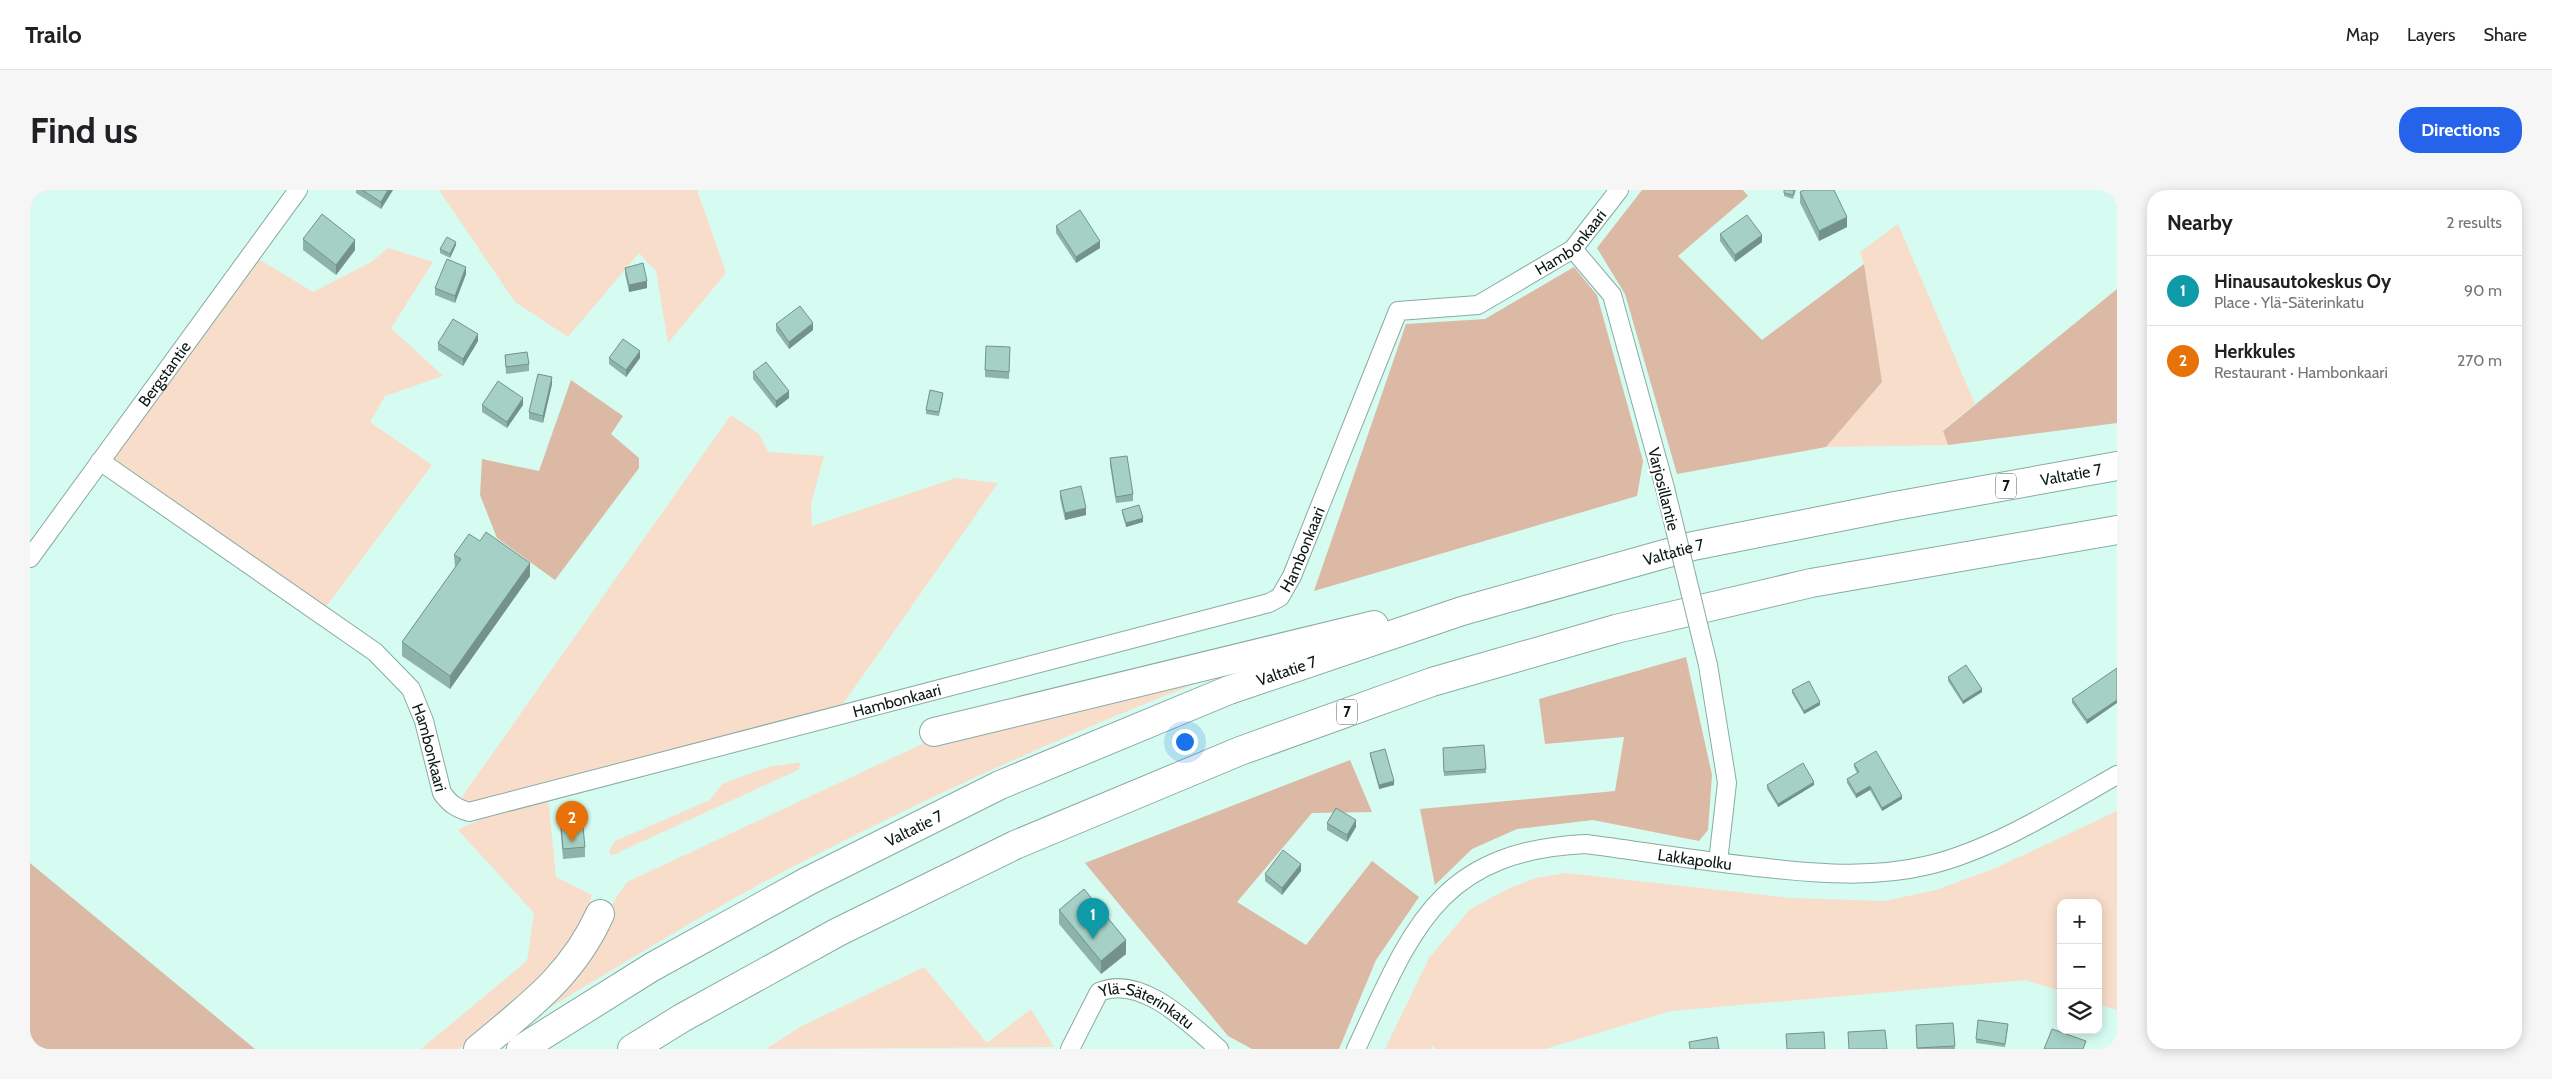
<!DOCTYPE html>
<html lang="en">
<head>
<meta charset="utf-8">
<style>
  body { margin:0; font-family:Cabin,sans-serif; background:#f6f6f6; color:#202124 }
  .controls { position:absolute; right:15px; bottom:15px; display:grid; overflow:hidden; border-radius:10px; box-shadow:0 2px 12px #0003 }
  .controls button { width:45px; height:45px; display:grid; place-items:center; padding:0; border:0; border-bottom:1px solid #e0e0e0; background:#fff; color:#202124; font:25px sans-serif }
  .you { position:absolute; left:1154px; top:551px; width:18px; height:18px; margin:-12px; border:4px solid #fff; border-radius:50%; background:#1a73e8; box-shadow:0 0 0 8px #1a73e833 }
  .badge { display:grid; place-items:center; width:32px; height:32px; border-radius:50%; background:#2563eb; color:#fff; font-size:16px; font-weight:700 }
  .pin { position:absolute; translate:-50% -41px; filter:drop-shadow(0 1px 2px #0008) }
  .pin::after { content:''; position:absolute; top:26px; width:18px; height:15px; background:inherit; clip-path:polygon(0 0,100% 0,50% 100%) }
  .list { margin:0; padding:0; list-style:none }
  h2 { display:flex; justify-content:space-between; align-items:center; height:65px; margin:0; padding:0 20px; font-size:21px }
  h2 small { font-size:16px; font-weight:400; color:#757577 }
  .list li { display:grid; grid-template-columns:32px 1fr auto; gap:15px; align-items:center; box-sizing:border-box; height:70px; padding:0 20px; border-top:1px solid #e0e0e0 }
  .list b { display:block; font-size:19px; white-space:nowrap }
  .list p { margin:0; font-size:16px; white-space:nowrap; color:#757577 }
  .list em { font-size:16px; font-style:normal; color:#757577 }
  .icon { flex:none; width:28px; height:28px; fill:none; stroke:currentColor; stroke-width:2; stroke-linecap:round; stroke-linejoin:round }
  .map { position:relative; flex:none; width:2087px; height:859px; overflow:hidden; border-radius:20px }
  header { display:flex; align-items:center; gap:30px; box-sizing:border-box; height:70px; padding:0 25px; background:#fff; border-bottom:1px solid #e0e0e0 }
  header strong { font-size:24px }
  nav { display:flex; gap:28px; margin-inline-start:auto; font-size:18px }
  .intro { display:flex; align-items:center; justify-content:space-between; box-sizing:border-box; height:120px; padding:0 30px }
  h1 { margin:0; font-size:35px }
  .button { padding:12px 22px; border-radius:20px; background:#2563eb; color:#fff; font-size:18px; font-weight:700 }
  main { display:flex; gap:30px; padding:0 30px }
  aside { flex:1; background:#fff; border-radius:20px; box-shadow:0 2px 12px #0003 }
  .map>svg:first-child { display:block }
</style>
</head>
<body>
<header>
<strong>Trailo</strong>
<nav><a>Map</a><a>Layers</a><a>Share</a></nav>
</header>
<div class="intro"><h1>Find us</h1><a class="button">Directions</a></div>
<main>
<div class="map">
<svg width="2087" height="859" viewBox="0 0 2087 859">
  <rect width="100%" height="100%" fill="#d6fbf1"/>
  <path fill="#f9ddcb" d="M409 0H667L696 83 638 153 626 81 609 63 538 147 485 112Z
    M1868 34 1945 214 1913 240 1918 255 1796 257 1852 192 1834 74 1830 62Z
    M358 58 403 72 361 138 413 186 355 206 340 232 402 275 295 418 85 271 83 263 227 68 283 102 341 72Z
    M701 225 729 244 738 262 794 266 781 314 782 336 926 288 968 293 813 514 446 616 429 611Z
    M1180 488C1033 545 890 610 751 683 667 727 586 778 504 827L570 744 584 711 597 692 905 548Z
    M766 573H771L768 580 585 664 581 665 579 661 585 651 680 610 692 594 738 577Z
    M518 608 526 687 562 705 551 739 527 774 453 840 429 859H391L497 771 504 723 428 640 461 624Z
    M2087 621V820L2068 814V713H2031V801L1995 790 1641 821 1515 859H1406L1403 856 1400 859H1355L1399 768 1440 719 1480 698 1506 688 1536 683 1761 708 1855 711 1906 700 1968 677Z
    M894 777 957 853 1001 819 1024 857 736 859 770 837Z"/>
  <path fill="#dbb9a4" d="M1612 0H1713L1718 6 1648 66 1732 150 1834 74 1852 192 1796 257 1647 284 1595 104 1567 58Z
    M1544 77 1567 105 1613 271 1607 306 1284 401 1376 134 1455 129Z
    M2087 99V233L1918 255 1913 241Z
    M541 190 593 226 581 244 609 268V278L525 390 467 348 450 305 452 269 509 281Z
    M1656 467 1682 585 1678 640 1669 651 1563 630 1487 639 1442 659 1405 695 1390 619 1585 601 1594 547 1515 554 1509 509Z
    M1320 570 1342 622 1282 623 1207 712 1276 755 1342 671 1389 707 1346 770 1309 859H1222L1198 846 1055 673Z
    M0 673 225 859H0Z"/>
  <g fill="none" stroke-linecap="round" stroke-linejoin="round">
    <defs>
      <g id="minor">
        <path d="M1543 59 1582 105 1635 298"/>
        <path id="s1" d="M70 271 345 462 381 499 394 531 412 603C420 614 426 618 439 622L1239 413 1250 407 1262 386 1368 121 1448 115 1543 59 1589 0"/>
        <path id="s2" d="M0 368 268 0"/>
        <path d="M1678 475 1697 593 1688 672"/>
        <path id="s3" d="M1040 859 1069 802C1111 784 1159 833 1189 859"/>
        <path id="s4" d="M1326 859C1382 740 1407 661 1556 654 1616 662 1677 672 1737 678 1791 684 1845 688 1899 675 1962 660 2031 617 2087 585"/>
      </g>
      <g id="motorway">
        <path d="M904 542 1344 435"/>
        <path d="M448 859C498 817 542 786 570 724"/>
        <path id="s5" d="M491 859 622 777 778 691 970 595 1199 500 1432 421 1663 356 1865 316 2087 276"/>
        <path d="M602 859 652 828 808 742 985 655 1210 561 1402 492 1586 439 1781 393 2087 340"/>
      </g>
    </defs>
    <use href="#minor" stroke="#89aba2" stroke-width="20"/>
    <use href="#motorway" stroke="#89aba2" stroke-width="30"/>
    <use href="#minor" stroke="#fff" stroke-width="18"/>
    <use href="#motorway" stroke="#fff" stroke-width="28"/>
    <defs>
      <path id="minor-bridge" d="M1635 298 1678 475"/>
    </defs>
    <use href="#minor-bridge" stroke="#89aba2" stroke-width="20" stroke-linecap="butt"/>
    <use href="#minor-bridge" stroke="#fff" stroke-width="18"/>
  </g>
  <path fill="#8eb3a9" d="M326 0H363L351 19 326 3Z
    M1754 0H1766L1763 9 1754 6Z
    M1770 2 1817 37 1789 51 1770 13Z
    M1026 36 1070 58 1046 73 1026 43Z
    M1690 44 1732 52 1705 72 1690 51Z
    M273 49 325 60 306 85 273 60Z
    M426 55 420 68 410 63V59Z
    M595 78 617 98 599 102 595 84Z
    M436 84 425 113 405 105V98Z
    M746 134 783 140 759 159 746 141Z
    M448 151 433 176 408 160V153Z
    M980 164 979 189 955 187V180Z
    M475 165 499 174V181L476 184Z
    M579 168H610L596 187 579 174Z
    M723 182 759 208 746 218 723 189Z
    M522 194 513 233 499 229V222Z
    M913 206 909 226 896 224V220Z
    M452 215H493L477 238 452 222Z
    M1080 268 1103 304V311L1086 313 1080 275Z
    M1030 301 1056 325 1035 330 1030 308Z
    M1092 320 1113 332 1096 337 1092 323Z
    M424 365 500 386 420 499 372 466V452L425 378Z
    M2087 478 2057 534 2042 513V509Z
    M1918 487 1952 502 1933 514 1918 491Z
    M1762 500 1790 515 1774 524 1762 503Z
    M1454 555 1456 583 1414 586 1413 558Z
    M1340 563 1364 595 1349 599 1340 566Z
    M1824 574 1872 609 1852 621 1840 600 1826 608 1817 593V589L1827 583 1824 577Z
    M1737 595H1784L1748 617 1737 599Z
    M530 624 555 657V667L533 669 530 634Z
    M1297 633 1326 637 1317 652 1297 640Z
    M1271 681 1252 705 1235 691V684Z
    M1029 720 1096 764 1071 784 1029 734Z
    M1923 833 1925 859H1887L1886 835Z
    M1978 837 1975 857 1946 853V849Z"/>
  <path fill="#74928a" d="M358 0H363L351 19V12Z
    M1817 27V37L1789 51V41Z
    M1732 45V52L1705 72V65Z
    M325 50V60L306 85V75Z
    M1070 51V58L1046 73V67Z
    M426 52V55L420 68V64Z
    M436 77V84L425 113V106Z
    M617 91V98L599 102V95Z
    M783 133V140L759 159V152Z
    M448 144V151L433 176V169Z
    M610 161V168L596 187V180Z
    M522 187V194L513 233V226Z
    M759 201V208L746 218V211Z
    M493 208V215L477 238V232Z
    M1056 318V325L1035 330V323Z
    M1113 328V332L1096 337V333Z
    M500 373V386L420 499V486Z
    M1952 499V502L1933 514V511Z
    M2087 510V513L2057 534V530Z
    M1790 512V515L1774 524V521Z
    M1364 591V595L1349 599V595Z
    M1784 592V595L1748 617V614Z
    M1840 596V600L1826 608V604Z
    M1872 606V609L1852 621V618Z
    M1326 630V637L1317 652V645Z
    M1271 674V681L1252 705V698Z
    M1096 750V764L1071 784V771Z"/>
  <path fill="#a5d0c5" stroke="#74928a" d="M332 0H358L351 12Z
    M1754 0H1764L1763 5 1754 3Z
    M1774 0H1804L1817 27 1789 41 1770 2Z
    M1050 20 1070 51 1046 67 1026 36Z
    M292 24 325 50 306 75 273 49Z
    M1717 25 1732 45 1705 65 1690 44Z
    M417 47 426 52 420 64 410 59Z
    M417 69 436 77 425 106 405 98Z
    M613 73 617 91 599 95 595 78Z
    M770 116 783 133 759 152 746 134Z
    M423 129 448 144 433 169 408 153Z
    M593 149 610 161 596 180 579 168Z
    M956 156 980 157 979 182 955 180Z
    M497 162 499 174 476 177 475 165Z
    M736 172 759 201 746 211 723 182Z
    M508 184 522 187 513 226 499 222Z
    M468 191 493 208 477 232 452 215Z
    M900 200 913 203 909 222 896 220Z
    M1097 266 1103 304 1086 307 1080 268Z
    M1051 296 1056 318 1035 323 1030 301Z
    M1109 315 1113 328 1096 333 1092 320Z
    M456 342 500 373 420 486 372 452 431 369 424 365 439 344 450 351Z
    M1936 475 1952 499 1933 511 1918 487Z
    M2087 478V510L2057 530 2042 509Z
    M1779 491 1790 512 1774 521 1762 500Z
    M1454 555 1456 579 1414 582 1413 558Z
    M1355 559 1364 591 1349 595 1340 563Z
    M1846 561 1872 606 1852 618 1840 596 1826 604 1817 589 1829 582 1824 574Z
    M1773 573 1784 592 1748 614 1737 595Z
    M1306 618 1326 630 1317 645 1297 633Z
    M546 622 548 638 553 637 555 657 533 659 530 624Z
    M1253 660 1271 674 1252 698 1235 684Z
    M1054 699 1096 750 1071 771 1029 720Z
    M1948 830 1978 834 1975 854 1946 849Z
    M1923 833 1925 856 1887 858 1886 835Z
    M2022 839 2056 851 2053 859H2014Z
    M1855 840 1857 859H1819L1818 842Z
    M1794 842 1795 859H1757L1756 844Z
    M1687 847 1689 859H1660L1659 852Z"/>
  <g text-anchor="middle" stroke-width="4.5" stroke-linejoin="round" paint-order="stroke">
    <g fill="#fff" stroke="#555e5c" stroke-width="1">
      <rect x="1966" y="283.5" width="20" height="25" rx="4"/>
      <rect x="1307" y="509.5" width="20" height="25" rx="4"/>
    </g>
    <g font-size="15" font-weight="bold" fill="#0c1916">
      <text x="1976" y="301">7</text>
      <text x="1317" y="527">7</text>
    </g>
    <g font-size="16" fill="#0c1916" stroke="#fff">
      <text dy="6" stroke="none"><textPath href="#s1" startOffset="1871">Hambonkaari</textPath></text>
      <text dy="6" stroke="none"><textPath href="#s2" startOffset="228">Bergstantie</textPath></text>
      <text dy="6" stroke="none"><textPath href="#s5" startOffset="1666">Valtatie 7</textPath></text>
      <text transform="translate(1634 299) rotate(76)" y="6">Varjosillantie</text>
      <text dy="6" stroke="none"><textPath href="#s1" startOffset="1421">Hambonkaari</textPath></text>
      <text dy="6" stroke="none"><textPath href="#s5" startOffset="1261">Valtatie 7</textPath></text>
      <text dy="6" stroke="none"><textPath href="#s5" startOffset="856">Valtatie 7</textPath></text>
      <text dy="6" stroke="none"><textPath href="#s1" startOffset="971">Hambonkaari</textPath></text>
      <text dy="6" stroke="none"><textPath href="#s1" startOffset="448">Hambonkaari</textPath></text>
      <text dy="6" stroke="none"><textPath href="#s5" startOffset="451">Valtatie 7</textPath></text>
      <text dy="6" stroke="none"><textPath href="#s4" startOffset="442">Lakkapolku</textPath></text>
      <text dy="6" stroke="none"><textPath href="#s3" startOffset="116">Ylä-Säterinkatu</textPath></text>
    </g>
  </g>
</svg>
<div class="controls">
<button>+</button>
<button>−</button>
<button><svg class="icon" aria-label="layers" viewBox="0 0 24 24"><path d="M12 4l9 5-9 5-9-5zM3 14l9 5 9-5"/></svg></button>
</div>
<div class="you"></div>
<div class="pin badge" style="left:1063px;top:749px;background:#0f9aa8">1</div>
<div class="pin badge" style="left:542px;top:652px;background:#e8710a">2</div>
</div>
<aside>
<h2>Nearby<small>2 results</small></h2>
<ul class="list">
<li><span class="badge" style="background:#0f9aa8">1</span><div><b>Hinausautokeskus Oy</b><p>Place · Ylä-Säterinkatu</p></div><em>90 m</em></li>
<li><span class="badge" style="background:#e8710a">2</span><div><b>Herkkules</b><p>Restaurant · Hambonkaari</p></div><em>270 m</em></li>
</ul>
</aside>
</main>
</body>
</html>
